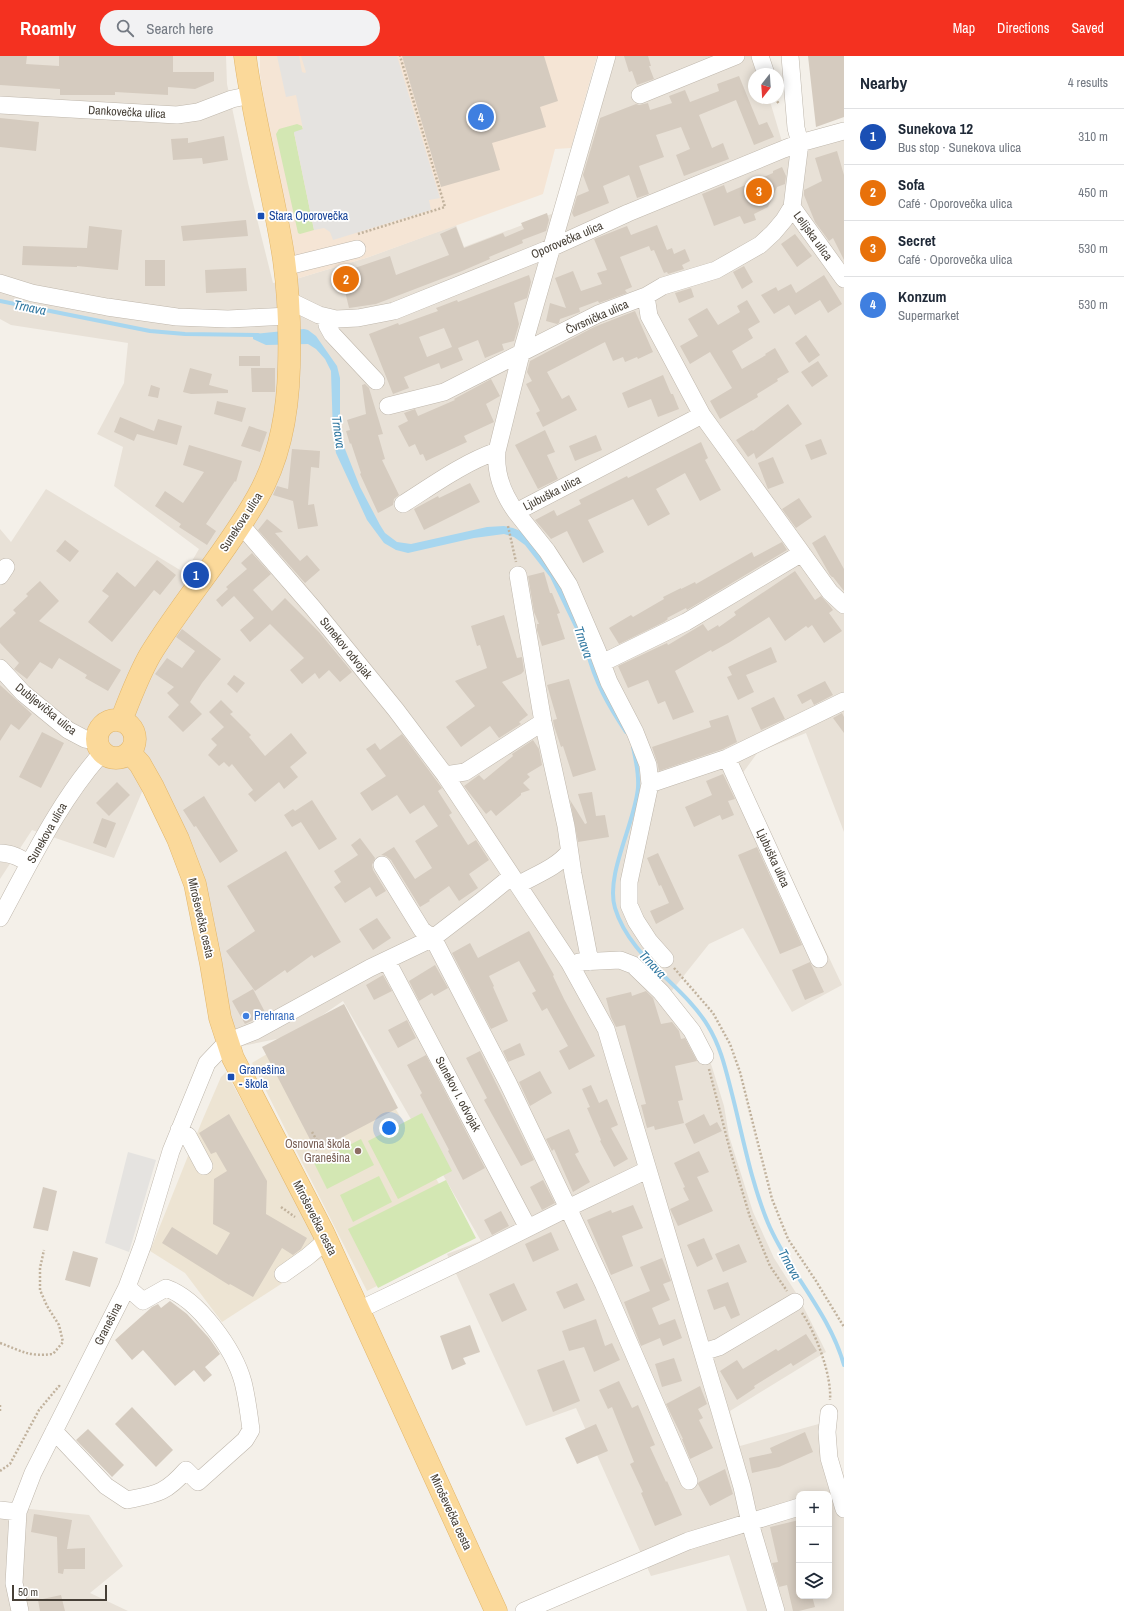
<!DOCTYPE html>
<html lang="en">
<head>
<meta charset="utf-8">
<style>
  body { margin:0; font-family:"Archivo Narrow",sans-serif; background:#f2f2f3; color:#1f2937 }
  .controls { position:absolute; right:12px; bottom:12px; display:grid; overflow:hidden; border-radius:8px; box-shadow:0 2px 10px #0003 }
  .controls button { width:36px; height:36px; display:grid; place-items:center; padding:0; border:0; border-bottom:1px solid #e0e1e3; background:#fff; color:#1f2937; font:20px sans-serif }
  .compass { position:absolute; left:748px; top:12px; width:36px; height:36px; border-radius:50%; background:#fff; box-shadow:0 2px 10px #0003; rotate:197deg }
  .scale { position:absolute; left:12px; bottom:10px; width:95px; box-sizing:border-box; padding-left:4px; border:2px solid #474037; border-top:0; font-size:11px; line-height:14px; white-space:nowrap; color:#474037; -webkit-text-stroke:3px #fff; paint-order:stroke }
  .you { position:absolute; left:389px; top:1072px; width:14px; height:14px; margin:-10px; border:3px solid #fff; border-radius:50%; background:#1a73e8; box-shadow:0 0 0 6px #1a73e833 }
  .badge { display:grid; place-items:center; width:26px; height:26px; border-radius:50%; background:#f43120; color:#fff; font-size:13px; font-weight:700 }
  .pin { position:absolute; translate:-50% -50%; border:2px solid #fff; box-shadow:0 1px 4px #0006 }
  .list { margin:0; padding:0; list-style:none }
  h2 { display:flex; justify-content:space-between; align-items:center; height:52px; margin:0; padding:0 16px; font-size:17px }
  h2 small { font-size:13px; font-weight:400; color:#747a83 }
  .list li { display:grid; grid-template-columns:26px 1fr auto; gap:12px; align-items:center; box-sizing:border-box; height:56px; padding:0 16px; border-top:1px solid #e0e1e3 }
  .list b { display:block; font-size:15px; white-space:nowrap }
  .list p { margin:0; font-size:13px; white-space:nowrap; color:#747a83 }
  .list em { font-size:13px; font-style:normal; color:#747a83 }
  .icon { flex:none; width:22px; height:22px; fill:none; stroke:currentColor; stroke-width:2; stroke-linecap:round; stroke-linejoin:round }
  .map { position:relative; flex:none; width:844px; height:1555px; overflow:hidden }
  header { display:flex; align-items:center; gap:24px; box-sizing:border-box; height:56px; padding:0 20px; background:#f43120; color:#fff }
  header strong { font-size:19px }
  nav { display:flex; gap:22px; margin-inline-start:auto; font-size:14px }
  .search { width:280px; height:36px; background:#f2f2f3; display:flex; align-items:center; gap:10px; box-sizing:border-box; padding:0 14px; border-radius:22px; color:#747a83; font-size:15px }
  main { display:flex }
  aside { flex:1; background:#fff }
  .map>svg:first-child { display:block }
</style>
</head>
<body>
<header>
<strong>Roamly</strong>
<div class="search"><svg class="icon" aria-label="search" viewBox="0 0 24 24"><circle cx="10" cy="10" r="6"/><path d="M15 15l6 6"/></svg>Search here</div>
<nav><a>Map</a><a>Directions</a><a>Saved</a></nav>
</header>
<main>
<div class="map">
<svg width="844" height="1555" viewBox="0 0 844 1555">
  <rect width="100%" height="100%" fill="#f4f0e9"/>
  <path fill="#e8e1d7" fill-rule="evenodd" d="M0 0H226L227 28 248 127 273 227 296 223 369 201 456 169 464 191 554 157 610 0H756L761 18H754V42H769L786 99 844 81V776L806 677 758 696 742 718 842 929 792 956 743 872 709 888 670 937 701 981 712 1011 724 1050 729 1080 753 1156 774 1202 798 1240 826 1296 730 1355 740 1390 833 1364 832 1397 844 1439V1555H747L729 1499 651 1520 576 1352 526 1370 447 1198 481 1185 343 945 292 980 237 991 150 717 114 802 32 774 0 823V473L11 486 46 433 185 517 199 493 114 430 123 391 97 378 124 327 128 287 11 269 0 263ZM799 1438H829V1540H799Z
    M0 1450 89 1459 123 1510 90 1537 128 1555H0Z"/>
  <path fill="#f5e5d5" d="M260 0H597L571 92 555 93 543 138 369 201 296 223 294 197 290 171 271 86 260 19Z"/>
  <path fill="#ede4d3" d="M339 955 471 1183 367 1235 252 1007Z
    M226 1016 326 1199 222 1266 185 1217 150 1195 202 1065 221 1021Z"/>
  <path fill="#d3e7b3" d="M297 68 302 70 303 74 294 77 314 174 300 178 298 177 276 78 279 73Z
    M422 1057 452 1115 398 1143 368 1085Z
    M361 1083 374 1109 327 1133 314 1107Z
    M379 1120 392 1146 353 1166 340 1139Z
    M446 1124 476 1182 378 1232 348 1173Z"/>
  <path fill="#e5e3e0" d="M277 0H299L302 16 305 17 306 16 301 0H397L440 142 429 144 431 154 333 184 330 176 324 172 314 174 294 76 303 73 296 39 286 41Z
    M128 1096 156 1104 129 1196 105 1187Z"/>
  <path fill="#a7d6ef" d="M304 273 308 274 316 280 337 310 340 322V362L343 388 360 431 380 469 385 477 397 486 411 488 487 471 504 470 513 472 523 476 551 508 594 597 584 600 579 581 550 521 525 489 514 481 504 478 474 482 408 497 396 494 384 487 367 464 336 397 333 379 331 315 325 303 316 293 308 288 266 289 253 283V278Z"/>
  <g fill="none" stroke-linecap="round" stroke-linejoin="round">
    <path stroke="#a7d6ef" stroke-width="4" d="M0 245 150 275 185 278 258 279
      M587 594C595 626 608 649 626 676
      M633 691C636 704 639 718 638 732 635 767 605 819 615 852 630 902 683 928 708 970 721 991 726 1015 732 1038 743 1081 751 1126 768 1167 789 1217 829 1256 844 1309"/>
  </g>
  <path fill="#d5cbbf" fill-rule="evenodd" d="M0 0H27L26 8 59 10V0H173V16H214V25L195 33 168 31V39L115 36V39H60V33L0 29Z
    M402 0H544L558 45 540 51 546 71 492 87 500 114 441 131Z
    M624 0H648L651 10H649L654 23 637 29 632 15 629 16Z
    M808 0H844V61L816 71Z
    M739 20 759 69 767 66 774 81 754 89 736 44 699 59 712 92 723 87 729 103 684 120 676 99 690 93 681 71 656 79 664 101 639 110 649 138 637 142 629 119 603 130 609 147 574 161 572 157 577 140 589 135 583 119 600 62 636 48 639 49 648 47 650 54 672 47 669 40 685 34 690 46 719 35 717 28Z
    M0 62 39 66 36 95 0 91Z
    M224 80 228 104 203 108 202 102 173 104 171 83 188 82V87Z
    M837 95 844 119V204L833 182 829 185 815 166 804 139V134L822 125 815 102Z
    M782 111 786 120 785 128 777 131 768 151 754 158 756 164 744 168 740 160 714 170 702 138 724 129 727 137 773 117V115Z
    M547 157 549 164 546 175 522 184 523 187 489 201 490 203 462 215 376 248 349 252 344 231 339 232 334 219 390 200 396 219 449 199 440 178 456 171 464 192 503 177 505 181 524 173 521 167Z
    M246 164 248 180 183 185 181 170Z
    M657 169 667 194 672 192 674 198 685 193 690 205 682 209 684 213 668 218 667 216 664 217 654 194 651 195 649 190 620 201 632 231 625 234 627 237 599 247 598 245 579 252 580 256 560 263 559 267 557 268 546 265 550 247 566 252 555 222 573 215 581 235 602 228 597 217 607 214 594 183 627 170 631 179Z
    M89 170 122 174 118 214 77 210V211L22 209 23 190 87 192Z
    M795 178 812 200 797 211 781 188Z
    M145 204H165V230H145Z
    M744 210 753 226 742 233 733 216Z
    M246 212 247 235 206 237 205 214Z
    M529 219 531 226 527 242 514 247 519 268 514 285 502 288 504 294 485 302 478 284 458 292 463 304 441 313 439 307 404 321 409 332 393 338 369 278 398 267 399 269 438 255 436 252 457 244 458 246ZM444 272 452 291 427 301 419 281Z
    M824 219 842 248 828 257 820 244 795 259 789 249 774 258 761 239 776 231 778 235 791 228 796 237Z
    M691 232 694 241 679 247 675 237Z
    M747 244 760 266 748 273 753 282 732 295 742 313 766 299 765 298 775 292 789 316 777 323 778 325 757 338 758 341 720 363 710 345 732 332 710 296 690 308 680 290 698 280 688 263 707 252 718 269 740 256 737 250Z
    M635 255 653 296 638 303 637 301 625 306 623 301 613 305 605 286 547 316 562 343 569 339 577 354 543 371 536 357 540 355 526 328 532 325 527 316 530 305 594 271Z
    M806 279 820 299 809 307 795 287Z
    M239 300H260V310H239Z
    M818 305 828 320 812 331 801 316Z
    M190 312 212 318 209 329 228 334V337L191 338 183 336Z
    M251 312H275V336H252Z
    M663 319 671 338H673L679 353 658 361 651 343 628 352 622 337Z
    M491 323 500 340 486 348 494 366 464 380 467 386 426 405 423 398 420 399 415 388 409 391 398 370 408 365 404 357 415 353 418 360 455 344 454 343Z
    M365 328 369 332 383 378 378 379 385 403 382 404 399 439 394 443 393 449 378 457 360 418 361 417 351 387 350 388 346 375 350 374 347 364 366 358 362 329Z
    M151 329 160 332 158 342 148 340Z
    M217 345 246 352 242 366 214 358Z
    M788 348 802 368 756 403 754 397 748 401 736 384 752 374 753 375Z
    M120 361 154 375 158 363 182 370 177 389 137 378 134 385 114 376Z
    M249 370 267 376 260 396 241 390Z
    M545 374 555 396 547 399 558 423 538 433 515 389Z
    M596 379 602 394 575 405 569 390Z
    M821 383 827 398 811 404 805 389Z
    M701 386 708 402 705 404 721 434 700 445 685 417 656 433 670 458 648 470 633 443 588 464 604 496 583 507 567 475 551 483 535 464 554 454 557 460 581 448 579 444 627 420 628 422Z
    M189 389 242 405 236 426 235 425 206 468 216 475 207 489 179 471 181 468 155 450 165 435 183 447 204 416 183 409Z
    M292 393 320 395 319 412 311 411 308 449 314 448 318 470 298 473 293 445 273 439 277 430 288 433Z
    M773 401 784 427 768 433 758 407Z
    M470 427 480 446 424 474 414 453 438 440 439 442Z
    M799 442 812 461 796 472 782 453Z
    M267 463 283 476 275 477 300 505 307 499 320 514 305 527 258 474Z
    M825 479 844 513V535L833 521H832L830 519 812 487Z
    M65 484 79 495 70 506 56 495Z
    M782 486 787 494 687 554 686 552 667 562 668 563 664 566 619 588 609 572 631 559 633 561 664 543 663 541 681 532V533L695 526 696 528 752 496 754 501Z
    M252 497 271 518 253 534 272 555 285 542 319 576 352 616 340 626 329 614 319 623 315 617 302 628 290 614 304 602 270 568 250 586 240 574 254 562 234 540 222 551 216 544 228 533 226 531 247 513 241 507Z
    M157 504 176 519 160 539 154 534 112 586 88 566 109 540 102 535 117 516 135 531Z
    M795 515 815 544 821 540 830 550 833 554 829 557 842 575 824 587 812 569 808 572 806 570 785 585 769 561 730 586 712 596 711 594 675 615 694 656 673 664 665 645 658 648 648 624 628 632 618 610 667 587 668 589 703 568 708 575 718 569 719 571 736 559 734 556Z
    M544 516 550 537H552L560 557 557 558 565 583 542 590 537 574V568H539L534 556 528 520Z
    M40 525 59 545 39 565 121 614 108 635 85 622 87 619 59 602 52 613 40 606 27 623 14 613 19 607 0 587V572L16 557 13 554 28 540 26 538Z
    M504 559 517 602 522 601 524 615 521 618 502 626 528 659 519 666 521 668 499 682 490 670 461 691 446 671 475 650 455 625 487 612 480 589 477 590 471 570Z
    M182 573 221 603 202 627 190 646 202 658 183 676 168 661 179 649 167 637 174 631 155 618 167 602 182 612 195 595 176 581Z
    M771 591 777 606 746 619 754 636 738 644 727 621 732 619 728 611Z
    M234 619 245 627 237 637 227 628Z
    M569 623 596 714 573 721 563 690 561 691 554 670 553 664 557 663 547 629Z
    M825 625 833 639 814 649 811 643 802 648 797 639Z
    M0 629 32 658 19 674 11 668 0 685Z
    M774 641 785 663 761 674 751 652Z
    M221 644 233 656 230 658 251 679 249 681 265 700 291 677 307 697 290 711 298 721 284 733 279 726 255 746 248 738 253 734 232 708 229 711 224 706 219 710 208 699 217 689 211 683 224 671 209 656Z
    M842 657 844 661V677L833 662Z
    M728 659 737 686 723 693 659 715 657 706 652 691 711 671 709 665Z
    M42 676 64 687 41 732 19 721Z
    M402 678 442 732 438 735 452 757 449 759 468 789 476 784 489 804 469 818 478 832 459 845 449 830 429 844 430 845 420 851 391 804 386 800 381 799 394 791 415 823 432 812 415 785 438 770 424 749 410 758 397 739 372 755 360 737 386 720 366 693 375 687 380 694Z
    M533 684 539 693 542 709 527 718 530 721 523 727 530 734 521 737V739L496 760 491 754 486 758 464 730 479 719 484 724 513 700 512 698Z
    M723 718 735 743 728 745 734 759 722 764 720 759 694 771 685 751 712 739 706 725Z
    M117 726 130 739 109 760 96 747Z
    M592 736 596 760 605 759 609 781 578 786 570 744 585 768 587 767 578 738Z
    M204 740 238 795 220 807 196 770 194 771 183 754Z
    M312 744 337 783 319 794 301 766 292 771 284 759 293 753 295 755Z
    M102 762 116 767 106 792 93 787Z
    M360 782 375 802 372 809 373 814 386 835 376 841 370 831 345 847 334 831 341 826 334 815 358 799 351 789Z
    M757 791 802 889 780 898 738 799Z
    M286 795 341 886 314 902 312 899 287 917 285 914 255 935 226 895 255 875 227 830Z
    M658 797 684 853 656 868 650 855 669 847 661 829 659 830 647 802Z
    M377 862 391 882 373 894 359 873Z
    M529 875 554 919 553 920 564 943 595 1000 569 1014 559 995 568 990 547 952 542 955 532 937 536 935 519 905 489 920 494 930 493 931 508 965 491 973 452 897 470 887 478 902Z
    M810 906 824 936 805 944 792 914Z
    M435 909 448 932 434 940 432 937 419 945 409 925Z
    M383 919 392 935 374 944 366 929Z
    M253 933 266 958 245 968 232 945Z
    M646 935 653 942 661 968 672 966 679 975 681 983 685 982 697 1005 675 1010 683 1044 678 1045 684 1067 655 1074 654 1070 647 1072 641 1049 646 1048 625 969 616 971 611 961 606 942 631 936 632 940Z
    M344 948 398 1052 316 1095 262 991Z
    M407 964 416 982 398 992 388 974Z
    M520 987 525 999 508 1006 503 995Z
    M480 995 534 1104 521 1110 484 1044 487 1042 466 1002Z
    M426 999 485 1112 463 1124 448 1095 449 1094 420 1039 422 1037 407 1009Z
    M540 1015 552 1037 530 1050 519 1026Z
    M591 1029 599 1047 607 1043 618 1069 611 1072 628 1103 614 1111 600 1085 601 1084 587 1052 590 1051 582 1033Z
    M229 1058 267 1125 266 1158 307 1182 301 1193 293 1199 282 1192 253 1241 230 1228 229 1229 162 1187 172 1171 217 1199 230 1177 213 1168 214 1123 227 1115 216 1096 211 1098 199 1077Z
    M704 1058 710 1070 717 1066 722 1075 694 1088 685 1068Z
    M569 1073 579 1096 575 1098 590 1126 573 1136 554 1093 552 1095 546 1083Z
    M699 1095 709 1116 697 1121 713 1155 678 1170 670 1153 689 1144 683 1132 685 1131 674 1107Z
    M543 1124 555 1147 542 1154 530 1131Z
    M43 1131 57 1135 48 1175 33 1172Z
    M633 1149 643 1172 622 1180 633 1210 611 1219 587 1164 611 1154 612 1157Z
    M501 1155 509 1170 492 1179 484 1164Z
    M551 1176 559 1194 533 1206 525 1188Z
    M704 1182 713 1203 697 1211 687 1189Z
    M739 1188 747 1206 723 1216 715 1198Z
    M73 1195 98 1202 90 1231 65 1224Z
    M662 1202 671 1225 663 1228 670 1244 652 1252 659 1269 675 1263 682 1282 663 1290 660 1282 641 1290 624 1246 650 1235 640 1211Z
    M728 1226 740 1259 731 1263 725 1250 714 1254 707 1234Z
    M514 1227 527 1254 502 1266 489 1238Z
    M577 1227 585 1244 564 1253 556 1236Z
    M170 1245 187 1258 209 1282 220 1298 205 1311 212 1319 204 1326 194 1314 175 1330 143 1294 132 1304 115 1284 152 1251 158 1248 161 1252Z
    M596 1263 605 1290 612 1287 620 1304 594 1316 584 1291 569 1295 562 1275Z
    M470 1269 480 1296 463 1302 466 1308 452 1314 440 1280Z
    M806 1278 817 1295 793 1310 791 1307 754 1330 755 1332 737 1344 720 1315 737 1304 743 1313 776 1293 778 1295Z
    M674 1302 682 1325 662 1331 655 1308Z
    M564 1304 580 1345 553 1356 537 1314Z
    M619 1325 632 1352 638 1349 655 1389 650 1391 666 1426 667 1425 682 1459 655 1470 641 1437 643 1436 630 1408 634 1406 612 1351 608 1353 599 1334Z
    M700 1330 707 1348 698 1353 703 1362 699 1364 713 1392 690 1403 682 1383H683L666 1348Z
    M132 1351 173 1394 156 1411 115 1368Z
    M596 1368 608 1395 577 1408 565 1382Z
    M88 1373 124 1409 112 1421 76 1384Z
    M805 1376 813 1396 779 1411 752 1417 749 1402 772 1397 770 1392Z
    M725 1413 733 1438 710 1450 698 1428 699 1426Z
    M34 1458 72 1464 67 1493 85 1492V1513H64L63 1518 58 1517 57 1481 31 1476Z
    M799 1464V1540H812L815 1551 799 1555H793L787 1529 779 1531 772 1507 778 1506 770 1471Z
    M61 1539 65 1555H40L38 1544Z"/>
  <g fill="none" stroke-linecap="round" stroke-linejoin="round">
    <defs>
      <path id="minor" d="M760 0 766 18
        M790 0 796 72 800 87 792 151 844 223
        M640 39 736 0
        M0 49 177 59 198 56 232 43 251 39
        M284 211 357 193
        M0 227 32 237 107 251 177 261 228 263 289 260
        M646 240 649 260 702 359 830 536 844 549
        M288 244 319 259 336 263 358 262 394 255 553 191 628 157 784 93 800 87 844 75
        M327 262V269L332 278 376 325
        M388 350 444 336 598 258 646 240 663 230 716 214 760 189 773 177 784 164 792 151
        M497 395 521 298 607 0
        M403 448C433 429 463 407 497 395 495 417 503 438 516 456
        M241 469 313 552 396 654 445 719 569 906 606 973 720 1355 742 1431 750 1467 776 1555
        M518 519 543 666 566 770 573 818 590 906
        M0 520 6 511
        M602 607 686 566 802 497
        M0 612 23 637 68 674 85 683 97 685
        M727 702 819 903
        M445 719 465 716 543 666
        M650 728 727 702 844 645
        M0 797C11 797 20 802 29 807
        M382 809 422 874 433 882 508 1027 568 1152 604 1229 689 1425
        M518 829C535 819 556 812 569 796
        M0 862C31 805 59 745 102 697
        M665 903 649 885 636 865 629 849V826L650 728 648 709 635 676 609 626 597 594 569 529 547 495 516 456 702 359
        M387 905 528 1172
        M579 906 620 904 633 909 661 936 692 975 705 1000
        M179 1074 188 1080 204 1110
        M283 1218 307 1201 327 1184
        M359 1254 474 1199 568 1152 647 1114
        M703 1296 719 1291 795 1246
        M829 1357 827 1376 829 1402 844 1453
        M54 1375 106 1430 127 1444C156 1438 165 1438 186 1414L198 1426 245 1384 251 1374C249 1358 247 1342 243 1326 234 1293 198 1243 166 1232L143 1245 127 1231
        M0 1454 18 1456
        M20 1555 14 1527 18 1456 33 1417 127 1231 143 1188 171 1095 207 1007 227 986 255 975 370 912 433 882 480 846 512 820
        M524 1555 688 1485 799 1451"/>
      <path id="major" d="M97 683a19 19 0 1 1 38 0a19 19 0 1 1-38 0Z
        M121 665C130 642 138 620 150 599 183 545 226 497 257 442 280 402 288 357 289 311 290 275 289 240 284 204 274 136 254 69 245 0
        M130 697 140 708 153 731 178 783 195 828 211 908 220 962 233 1002 323 1176 496 1555"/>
    </defs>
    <use href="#minor" stroke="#bfb7ac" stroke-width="18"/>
    <use href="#major" stroke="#e1b56a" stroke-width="23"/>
    <path stroke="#c1b29d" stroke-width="2.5" stroke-dasharray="2 2" stroke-linecap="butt" d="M775 42 779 48
      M358 178 445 151 400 0
      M508 470 516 506
      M674 912 713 957 730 988 740 1016 772 1143 788 1183 816 1225 844 1271
      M709 1013 730 1094 750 1161 770 1210 787 1235
      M312 1076 319 1088
      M281 1151 295 1161
      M802 1257C816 1277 832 1320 830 1344
      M0 1287C22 1295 28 1301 53 1298L63 1286 59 1269 47 1250 40 1234V1212L44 1194
      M0 1349V1356
      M0 1415 10 1408 39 1354 59 1330 61 1332"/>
    <use href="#minor" stroke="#fff" stroke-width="17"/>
    <use href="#major" stroke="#fbd99a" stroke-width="22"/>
  </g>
  <g fill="#1a4fb4" stroke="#fff" stroke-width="1.5">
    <rect x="257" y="156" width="8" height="8" rx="2"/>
    <rect x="227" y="1017" width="8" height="8" rx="2"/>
  </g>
  <circle fill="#3f7fe0" stroke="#fff" stroke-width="1.5" cx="246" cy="960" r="4"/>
  <circle fill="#8d6e63" stroke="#fff" stroke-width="1.5" cx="358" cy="1095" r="4"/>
  <g text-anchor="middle" stroke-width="3.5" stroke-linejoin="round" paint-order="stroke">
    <g font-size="12" fill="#474037" stroke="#fff">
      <text transform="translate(127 56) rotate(3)" y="4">Dankovečka ulica</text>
      <text transform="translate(813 180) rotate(54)" y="4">Lelijska ulica</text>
      <text transform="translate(567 184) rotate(-23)" y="4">Oporovečka ulica</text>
      <text transform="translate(597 261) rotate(-24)" y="4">Čvrsnička ulica</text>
      <text transform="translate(552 437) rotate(-27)" y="4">Ljubuška ulica</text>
      <text transform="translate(241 466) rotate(-57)" y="4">Sunekova ulica</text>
      <text transform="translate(346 592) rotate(51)" y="4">Sunekov odvojak</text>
      <text transform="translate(46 653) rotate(39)" y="4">Dubljevička ulica</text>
      <text transform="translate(47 777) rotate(-60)" y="4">Sunekova ulica</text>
      <text transform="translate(773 802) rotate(65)" y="4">Ljubuška ulica</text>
      <text transform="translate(201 862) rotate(77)" y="4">Miroševečka cesta</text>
      <text transform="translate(458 1038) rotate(62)" y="4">Sunekov I. odvojak</text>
      <text transform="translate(315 1162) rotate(63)" y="4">Miroševečka cesta</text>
      <text transform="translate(108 1268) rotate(-63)" y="4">Granešina</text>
      <text transform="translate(451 1456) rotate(65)" y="4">Miroševečka cesta</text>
    </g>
    <g font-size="12" fill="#164399" stroke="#fff" text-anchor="start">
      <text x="269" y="164">Stara Oporovečka</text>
      <text x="239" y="1018">Granešina<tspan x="239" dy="14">- škola</tspan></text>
    </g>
    <g font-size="12" fill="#366cbe" stroke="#fff" text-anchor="start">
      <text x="254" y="964">Prehrana</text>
    </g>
    <g font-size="12" fill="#785e54" stroke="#fff" text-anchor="end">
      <text x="350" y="1092">Osnovna škola<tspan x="350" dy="14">Granešina</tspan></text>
    </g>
    <g font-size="13" font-style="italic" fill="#3078a1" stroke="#fff">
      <text transform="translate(30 251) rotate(11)" y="5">Trnava</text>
      <text transform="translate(339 376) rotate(82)" y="5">Trnava</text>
      <text transform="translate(584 586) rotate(71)" y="5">Trnava</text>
      <text transform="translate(653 908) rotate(47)" y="5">Trnava</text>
      <text transform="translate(790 1208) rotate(61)" y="5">Trnava</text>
    </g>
  </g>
</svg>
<div class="controls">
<button>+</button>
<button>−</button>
<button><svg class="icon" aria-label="layers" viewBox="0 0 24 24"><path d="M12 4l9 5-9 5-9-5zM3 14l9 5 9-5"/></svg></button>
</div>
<svg class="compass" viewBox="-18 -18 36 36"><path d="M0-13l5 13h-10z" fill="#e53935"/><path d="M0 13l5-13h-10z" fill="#747a83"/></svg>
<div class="scale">50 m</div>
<div class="you"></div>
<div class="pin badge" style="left:196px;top:519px;background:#1a4fb4">1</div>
<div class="pin badge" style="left:346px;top:223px;background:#e8710a">2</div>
<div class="pin badge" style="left:759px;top:135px;background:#e8710a">3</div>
<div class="pin badge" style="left:481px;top:61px;background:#3f7fe0">4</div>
</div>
<aside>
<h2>Nearby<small>4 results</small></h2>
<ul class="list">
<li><span class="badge" style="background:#1a4fb4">1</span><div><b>Sunekova 12</b><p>Bus stop · Sunekova ulica</p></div><em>310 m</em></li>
<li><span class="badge" style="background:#e8710a">2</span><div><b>Sofa</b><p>Café · Oporovečka ulica</p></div><em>450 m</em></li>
<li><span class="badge" style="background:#e8710a">3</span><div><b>Secret</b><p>Café · Oporovečka ulica</p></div><em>530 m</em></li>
<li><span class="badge" style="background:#3f7fe0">4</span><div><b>Konzum</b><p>Supermarket</p></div><em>530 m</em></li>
</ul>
</aside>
</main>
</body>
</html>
